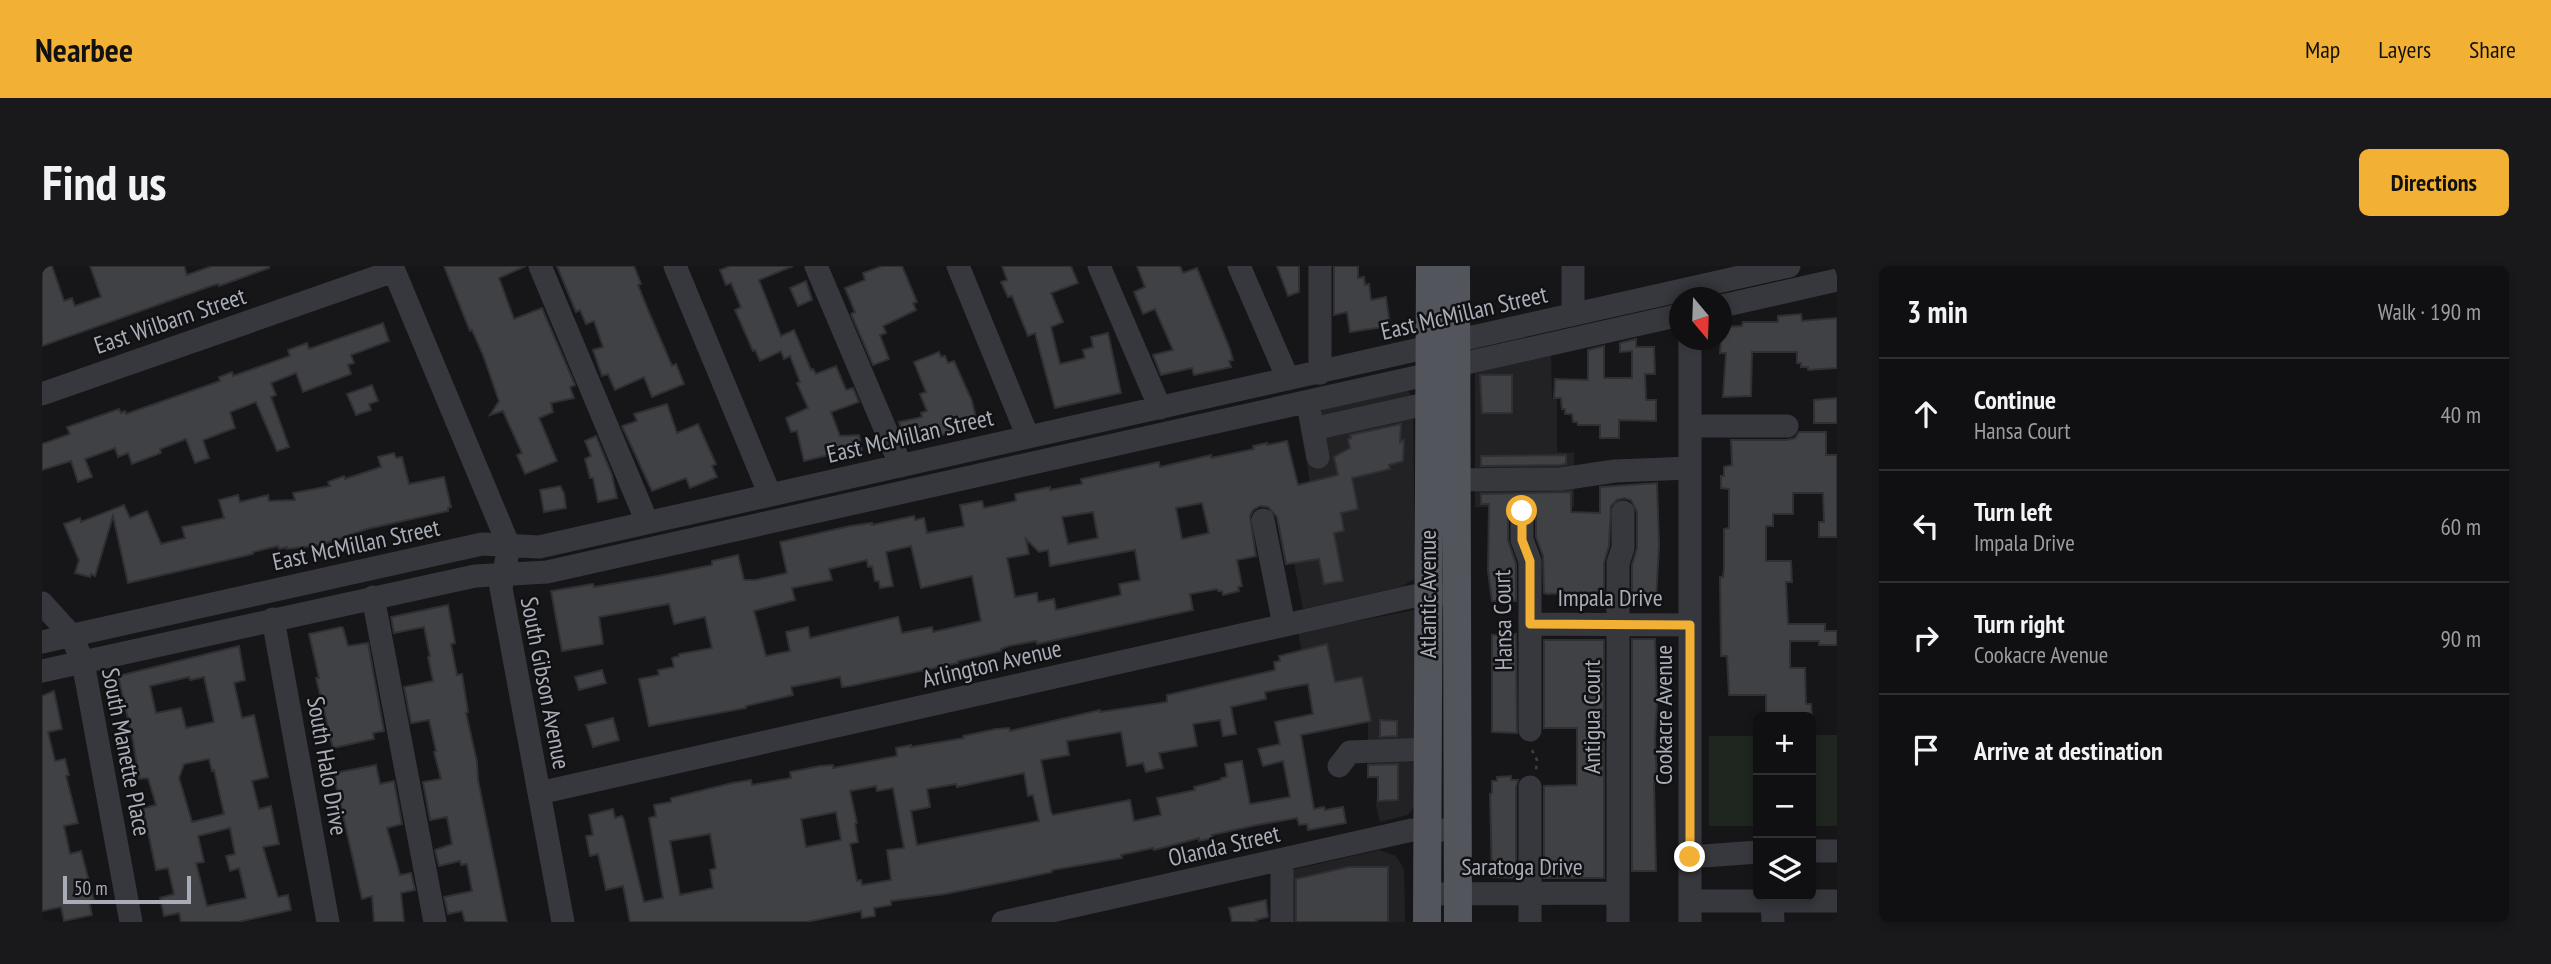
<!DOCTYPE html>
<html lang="en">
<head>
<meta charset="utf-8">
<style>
  body { margin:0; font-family:"PT Sans Narrow",sans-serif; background:#19191b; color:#f1f3f6 }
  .controls { position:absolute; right:21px; bottom:21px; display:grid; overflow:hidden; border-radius:10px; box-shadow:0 4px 10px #0003 }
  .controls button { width:63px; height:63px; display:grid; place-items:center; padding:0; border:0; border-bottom:2px solid #303032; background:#101012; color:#f1f3f6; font:35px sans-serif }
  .compass { position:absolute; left:1627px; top:21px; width:63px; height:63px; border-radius:50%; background:#101012; box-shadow:0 4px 10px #0003; rotate:161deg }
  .scale { position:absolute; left:21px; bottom:18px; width:128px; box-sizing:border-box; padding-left:7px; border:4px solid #a8adb8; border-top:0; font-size:19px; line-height:24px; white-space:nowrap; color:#a8adb8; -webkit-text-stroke:5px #111113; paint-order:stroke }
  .stop { position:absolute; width:21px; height:21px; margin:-16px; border:5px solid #f2b134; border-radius:50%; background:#fff }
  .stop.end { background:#f2b134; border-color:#fff; box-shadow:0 2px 7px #0008 }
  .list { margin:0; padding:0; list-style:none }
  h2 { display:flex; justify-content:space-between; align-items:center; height:91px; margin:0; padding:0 28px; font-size:30px }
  h2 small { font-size:23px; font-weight:400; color:#9c9d9f }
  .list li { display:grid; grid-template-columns:46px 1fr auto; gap:21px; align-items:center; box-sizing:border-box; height:112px; padding:0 28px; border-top:2px solid #303032 }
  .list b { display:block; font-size:26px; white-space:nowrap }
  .list p { margin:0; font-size:23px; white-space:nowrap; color:#9c9d9f }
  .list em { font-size:23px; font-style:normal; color:#9c9d9f }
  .icon { flex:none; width:38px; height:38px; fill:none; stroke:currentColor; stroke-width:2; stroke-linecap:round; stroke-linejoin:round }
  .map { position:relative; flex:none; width:1795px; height:656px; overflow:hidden; border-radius:10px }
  header { display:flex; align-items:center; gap:42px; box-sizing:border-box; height:98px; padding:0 35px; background:#f2b134; color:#111 }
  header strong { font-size:33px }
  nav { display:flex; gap:38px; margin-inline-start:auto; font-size:24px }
  .intro { display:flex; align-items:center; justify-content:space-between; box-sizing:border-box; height:168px; padding:0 42px }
  h1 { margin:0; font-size:49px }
  .button { padding:18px 32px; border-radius:10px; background:#f2b134; color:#111; font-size:24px; font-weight:700 }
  main { display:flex; gap:42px; padding:0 42px }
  aside { flex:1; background:#101012; border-radius:10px; box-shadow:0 4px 10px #0003 }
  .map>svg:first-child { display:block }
</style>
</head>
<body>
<header>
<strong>Nearbee</strong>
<nav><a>Map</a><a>Layers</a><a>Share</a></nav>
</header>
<div class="intro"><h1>Find us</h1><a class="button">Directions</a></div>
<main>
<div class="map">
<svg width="1795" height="656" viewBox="0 0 1795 656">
  <rect width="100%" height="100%" fill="#161618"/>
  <path fill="#222225" d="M1509 82 1510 133H1515V186L1532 187V241H1433V105Z
    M1363 123 1367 126 1371 132 1373 307 1372 313 1359 321 1261 343 1241 241 1268 216 1255 144Z
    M1373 344 1372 541 1366 549 1338 556 1334 540 1336 512 1326 511V456L1275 466 1256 366Z
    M1337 584 1354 590 1362 603 1363 656H1246L1245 605Z"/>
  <path fill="#1e261f" d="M1769 469H1795V560H1769Z
    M1667 470H1716V560H1667Z"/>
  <path fill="#404145" stroke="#303034" stroke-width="2" fill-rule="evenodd" d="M0 0H10L22 35 30 32 33 40 59 31 48 0H142L145 9 170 0H227V2L177 20 176 18 169 20 0 80Z
    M402 0H484L457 12 472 53 500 42 533 119 528 121 532 132 509 137 511 146 497 152 515 195 483 208 475 189 480 187 461 145 448 149 457 135 441 89 430 64 428 65Z
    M515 0H592L599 18 596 19 606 44 630 100 634 98 642 118 610 131 602 111 573 124 566 108 560 110 551 84 561 81 552 55 544 58 538 44 534 46Z
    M688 0H751L717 14 739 70 752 64 769 104 771 103 774 108 794 100 804 124 811 122 817 136 789 146 798 170 817 169 820 185 796 190 795 187 762 195 755 165 749 166 744 152 766 142 755 117 758 116 748 90 742 93 739 85 718 95 713 84 711 85 693 44 699 41 689 17 684 19 678 4Z
    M840 0H860L875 36 871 37 874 44 841 60 844 67 838 69 847 93 831 99 809 48 813 46 803 22 823 14 821 7Z
    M960 0H1029L1036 17 1009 27 1021 56 1009 61 1018 98 1043 92 1041 84 1051 81 1049 71 1066 67 1079 127 1013 142 993 67 986 70 970 30 966 31 959 16 965 14Z
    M1095 0H1138L1141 7 1155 2 1188 83 1191 94 1187 95 1189 101 1152 109 1150 102 1119 109 1111 89 1131 84 1113 43 1101 48 1092 26 1103 21Z
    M1235 0H1257V26L1246 30Z
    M1292 0H1316V12L1322 11 1323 19 1327 18 1329 34 1344 31 1348 60 1308 66 1305 46 1292 49Z
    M764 15 770 34 756 40 748 22Z
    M1759 48 1760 55 1795 52V102L1766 104V101H1759V97H1755V86H1710L1709 130 1681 131 1684 87H1678L1680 61 1700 60 1701 56H1736V50Z
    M341 57 347 75 309 89 312 97 306 99 309 108 261 126 254 107 229 117 234 129 229 131 247 181 235 185 214 136 188 146 193 162 161 174 167 192 153 197 144 173 118 183 119 187 90 198 86 187 76 191 73 182 43 193 50 211 36 216 29 195 0 204V178L28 168 25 161 77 143 79 147 83 145 84 148 178 115 177 111 190 106 191 110 248 90 246 84 265 77 267 83Z
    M1594 73V81H1612L1613 108H1603L1604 134H1614V155L1577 154V172H1558V159H1536L1535 156H1531L1530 148H1523V143H1520L1519 132H1512L1513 113 1546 114V84L1562 80V112H1590V85L1578 86V77Z
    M897 86 899 91 903 90 906 97 912 95 930 135 936 161 864 177 857 156 880 151 879 147 885 145 878 128 884 126 872 96Z
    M1438 109H1470V147H1440Z
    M330 119 336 135 327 138 329 144 314 149 305 128Z
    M1795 132V157H1772V134Z
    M625 138 635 167 656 158 674 198 670 200 675 211 648 222 644 212 610 225 580 160 595 155 592 148Z
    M1359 158 1358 176 1362 174 1361 195 1347 199 1348 203 1310 212 1316 243 1299 247 1302 265 1292 267 1301 315 1282 318 1277 293 1244 298 1235 251 1226 241 1218 240 1211 244 1208 250 1214 290 1195 294 1200 320 1196 321 1197 325 1181 329 1180 325H1176L1175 323 1148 328 1151 344 995 378 994 375 967 380 959 383V385L916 395V397L808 420 800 421 798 411 749 421 751 429 704 440V442L607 460 597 413 617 409 616 404 632 401 630 392 637 390V388L670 382 663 351 632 358 627 338 557 351 561 378 520 385 509 325 551 318 552 321 616 310 670 299V295L696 289 702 314H713L745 307 738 276 808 260 830 257V259L872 250 873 254 882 252 885 267 922 260 918 239 940 235 942 242 974 235 973 228 1008 221V224L1040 218 1039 213 1117 196 1118 201 1169 189V192L1212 183 1211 180 1225 177V179L1245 175 1256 219 1296 209 1292 191 1308 182 1306 173 1309 172 1308 169ZM1160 237 1167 267 1140 273 1134 242ZM1051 246 1056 272 1026 278 1020 251ZM984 273 997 286 1006 284 1008 300 1093 284 1098 314 1077 318 1079 329 1014 344 1012 333 996 336 995 327 973 331 965 292 987 288ZM869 280 879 322 930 310 939 355 891 366 890 361 860 367 856 351 768 372 766 361 744 366 748 385 724 390 712 345 753 334 750 322 790 314 787 303 825 294 826 301 830 300 833 315H837L838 322 851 320 844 286Z
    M1757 166H1784V189H1795V271H1777V256H1782L1781 227H1751V248H1731V260H1724V295H1749L1750 316H1744L1746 358H1783V365H1795V379H1777V375H1748V402H1763L1764 438H1769L1770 451H1724V429H1687L1685 390H1679L1678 311H1681L1682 303V263L1687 262V223L1679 222V210H1682V201L1690 199 1689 174H1745L1753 172Z
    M554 170 570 209 575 232 556 236 551 212H548L543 193 549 190 543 175Z
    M352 187 354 192 360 191 367 218 402 211 409 241 406 242V245L325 263 279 279 245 283V281L237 283 236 280 211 286V288L86 317 71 250 53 310 49 308 48 311 33 307 37 294 22 258 38 252 39 256 82 239 88 252 105 245 119 278 143 272 140 261 182 252 177 234 196 229 198 236 226 229 227 235 253 234 251 227 288 220 286 216 302 210 303 213 339 201 336 191Z
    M1524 189V198L1518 199 1439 200V190Z
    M1615 217 1617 279 1614 336 1590 338V299L1595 282V246L1589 234 1582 232 1575 234 1569 240 1567 280 1562 297V326L1505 328 1502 327 1501 290 1494 271V244L1492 237 1481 231 1472 233 1466 245V274L1474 298V335H1450L1446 305 1447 238H1439V228L1529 226V246L1558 247V221Z
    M518 220 522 227 524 242 502 246 498 224Z
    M406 339 413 377 409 378 415 409 420 408 426 446 424 447 435 496 436 514 465 656H423L420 645 406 648 402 631 430 625 425 598 419 599 418 595 397 600 393 584 410 578 405 551 388 554 381 516 399 513 392 486 394 485 387 454 369 457 362 421 391 415 386 391 388 390 382 361 352 367 349 351Z
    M299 361 301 362 306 380 326 377 342 465 331 467 332 473 291 482 274 412H277L267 368Z
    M1474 368 1475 467 1450 466V369Z
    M1590 373H1613L1615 438 1613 472 1615 517H1612L1614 605H1590Z
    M1502 374H1562V612H1502V520L1535 519V462H1502Z
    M1285 378 1293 416 1320 411 1329 455 1259 469 1272 543 1282 541 1283 544 1301 541 1304 557 1266 564 1265 558 1257 559 1255 552 1215 559 1170 569 1171 572 1157 575V572L1112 584 1111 582 1079 589 1080 592 1010 604V606L973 614 903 628 849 635V639L832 642 833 650 820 652 819 645 764 656H588L581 620 564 624 556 588 548 590 544 570 551 569 547 549 571 543 573 552 580 550 582 554 602 636 621 632 607 552 614 550 612 539 629 536V532L690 517 709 514 710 519 749 512 748 506 778 500 791 499V502L855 490 854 482 869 479V481L922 472 921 470 954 463 967 462 968 465 1058 444V446L1125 436V429L1233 404 1232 396 1238 395 1237 390ZM1266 418 1271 448 1233 456 1238 478 1216 483 1221 500 1241 495 1248 531 1208 538 1200 495 1183 498 1185 511 1179 512V514L1152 521 1153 524 1115 532 1119 549 1092 555 1088 534 1011 549 1009 546 999 494 1027 489 1025 475 1079 466 1085 500 1101 497 1104 506 1121 502 1117 487 1155 480 1151 458 1178 454 1181 470 1194 468 1189 441 1224 433 1223 426ZM982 507 986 530 991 529 997 555 875 579 869 545 888 541 885 523 914 518 915 521ZM834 520 835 525 851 522 862 582 845 584 849 614 820 619 819 614 815 615 808 578 816 576 813 558 815 557 808 525ZM794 546 799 574 764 581 759 553ZM668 568 674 602 668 604 671 622 638 629 628 575Z
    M197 380 203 414 192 417 200 452 212 449 226 511 210 515 217 543 229 540 237 578 221 581 236 631 246 629 249 644 196 656H139L137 647 122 650 118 632 132 628 126 602 114 604 101 542 114 539 106 512 97 513 91 475 76 410ZM147 411 148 414 162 411 172 456 144 462 139 442 114 447 108 420ZM167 493 170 505 172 504 182 548 150 556 137 512 142 498ZM188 562 193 588 184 590 188 605 197 602 204 632 165 640 154 597 162 596 156 570Z
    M560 404 564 417 537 424 533 411Z
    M12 425 20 463 6 466 13 495 23 493 27 509 24 510 36 557 22 560 28 588 39 585 52 634 47 635 50 649 22 655 19 641 0 645V430Z
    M571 452 577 474 551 481 544 459Z
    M1338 454 1355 455V470L1338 471Z
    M1356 498V534L1336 535V511H1326V499Z
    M334 499 338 518 352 515 360 558 345 562 358 609 369 607 373 624 359 627 362 656H332L330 630 320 633 294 519 293 507Z
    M1469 510V514H1476L1474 521V612L1450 611 1448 528 1450 527V515H1455V511Z
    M1306 601H1346V656H1254V613Z
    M1224 634 1226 651 1214 654 1215 656H1190L1187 642Z"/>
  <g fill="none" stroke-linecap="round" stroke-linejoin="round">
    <path stroke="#3d3f44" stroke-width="2.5" stroke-dasharray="3.5 5" stroke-linecap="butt" d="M1490 484 1495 494 1494 504"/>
    <path stroke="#37383d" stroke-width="23" d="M350 0 467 280 459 322 521 656
      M498 0 605 256
      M633 0 728 229
      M774 0 859 200
      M916 0 986 171
      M1057 0 1118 142
      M1197 0 1246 113
      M1278 0V107
      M1531 0V48
      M1680 40 1795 14
      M0 128 352 5
      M1268 148 1276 191
      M1648 160H1745
      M1271 163 1388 137
      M1415 214 1519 213 1573 205 1648 202
      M1480 245V274L1488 295V464
      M1221 254 1242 359
      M331 331 393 656
      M0 337 29 369 41 396 89 656
      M231 353 286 656
      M1488 358 1648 359
      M0 376 440 278 497 281 1747 0
      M0 405 433 310 505 306 1388 108 1415 99 1638 49
      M1297 500 1308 486 1386 483
      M1488 521V656
      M497 527 1372 330 1402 329
      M1769 585H1795
      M1648 591 1716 586
      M1385 628 1576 627
      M1648 635H1795
      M1730 635 1731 656
      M961 656 1370 564H1403
      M1240 656V594
      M1576 656V297L1581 282V246
      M1648 656V74"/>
    <path stroke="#53555c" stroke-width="28" d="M1414 0 1416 656
      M1385 656 1388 0"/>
  </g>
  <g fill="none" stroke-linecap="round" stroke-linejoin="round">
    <path stroke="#f2b134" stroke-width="9" d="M1480 245V274L1488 295V358L1648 359V591"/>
  </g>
  <g text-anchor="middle" stroke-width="5" stroke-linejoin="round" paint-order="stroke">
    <g font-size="24" fill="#a8adb8" stroke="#111113">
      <text transform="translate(1422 47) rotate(-13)" y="8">East McMillan Street</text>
      <text transform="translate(128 55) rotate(-19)" y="8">East Wilbarn Street</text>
      <text transform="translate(868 170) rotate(-13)" y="8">East McMillan Street</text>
      <text transform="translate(314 279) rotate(-12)" y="8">East McMillan Street</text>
      <text transform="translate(1386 328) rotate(-90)" y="8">Atlantic Avenue</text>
      <text x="1568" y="340">Impala Drive</text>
      <text transform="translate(1461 354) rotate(-91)" y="8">Hansa Court</text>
      <text transform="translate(950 398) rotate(-13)" y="8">Arlington Avenue</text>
      <text transform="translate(503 417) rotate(79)" y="8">South Gibson Avenue</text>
      <text transform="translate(1622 449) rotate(-90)" y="8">Cookacre Avenue</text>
      <text transform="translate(1550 451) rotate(-90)" y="8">Antigua Court</text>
      <text transform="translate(84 486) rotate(79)" y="8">South Manette Place</text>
      <text transform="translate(285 500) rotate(80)" y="8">South Halo Drive</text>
      <text transform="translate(1182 580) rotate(-13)" y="8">Olanda Street</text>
      <text x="1480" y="609">Saratoga Drive</text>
    </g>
  </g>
</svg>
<div class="controls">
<button>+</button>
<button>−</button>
<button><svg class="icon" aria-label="layers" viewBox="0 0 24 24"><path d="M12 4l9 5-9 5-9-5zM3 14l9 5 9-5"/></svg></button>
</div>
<svg class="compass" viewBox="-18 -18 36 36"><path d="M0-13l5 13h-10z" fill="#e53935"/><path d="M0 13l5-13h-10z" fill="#9c9d9f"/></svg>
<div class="scale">50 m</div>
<div class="stop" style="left:1480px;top:245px"></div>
<div class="stop end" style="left:1648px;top:591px"></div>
</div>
<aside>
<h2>3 min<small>Walk · 190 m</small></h2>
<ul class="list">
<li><svg class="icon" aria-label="ahead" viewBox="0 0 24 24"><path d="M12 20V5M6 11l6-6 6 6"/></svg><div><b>Continue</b><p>Hansa Court</p></div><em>40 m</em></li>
<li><svg class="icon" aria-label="left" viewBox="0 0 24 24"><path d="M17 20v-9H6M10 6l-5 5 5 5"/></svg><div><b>Turn left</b><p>Impala Drive</p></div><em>60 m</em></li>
<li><svg class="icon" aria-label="right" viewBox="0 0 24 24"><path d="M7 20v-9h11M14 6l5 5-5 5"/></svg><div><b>Turn right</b><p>Cookacre Avenue</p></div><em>90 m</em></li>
<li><svg class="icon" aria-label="arrive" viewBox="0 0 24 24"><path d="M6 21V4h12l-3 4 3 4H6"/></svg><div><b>Arrive at destination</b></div></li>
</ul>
</aside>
</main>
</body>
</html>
